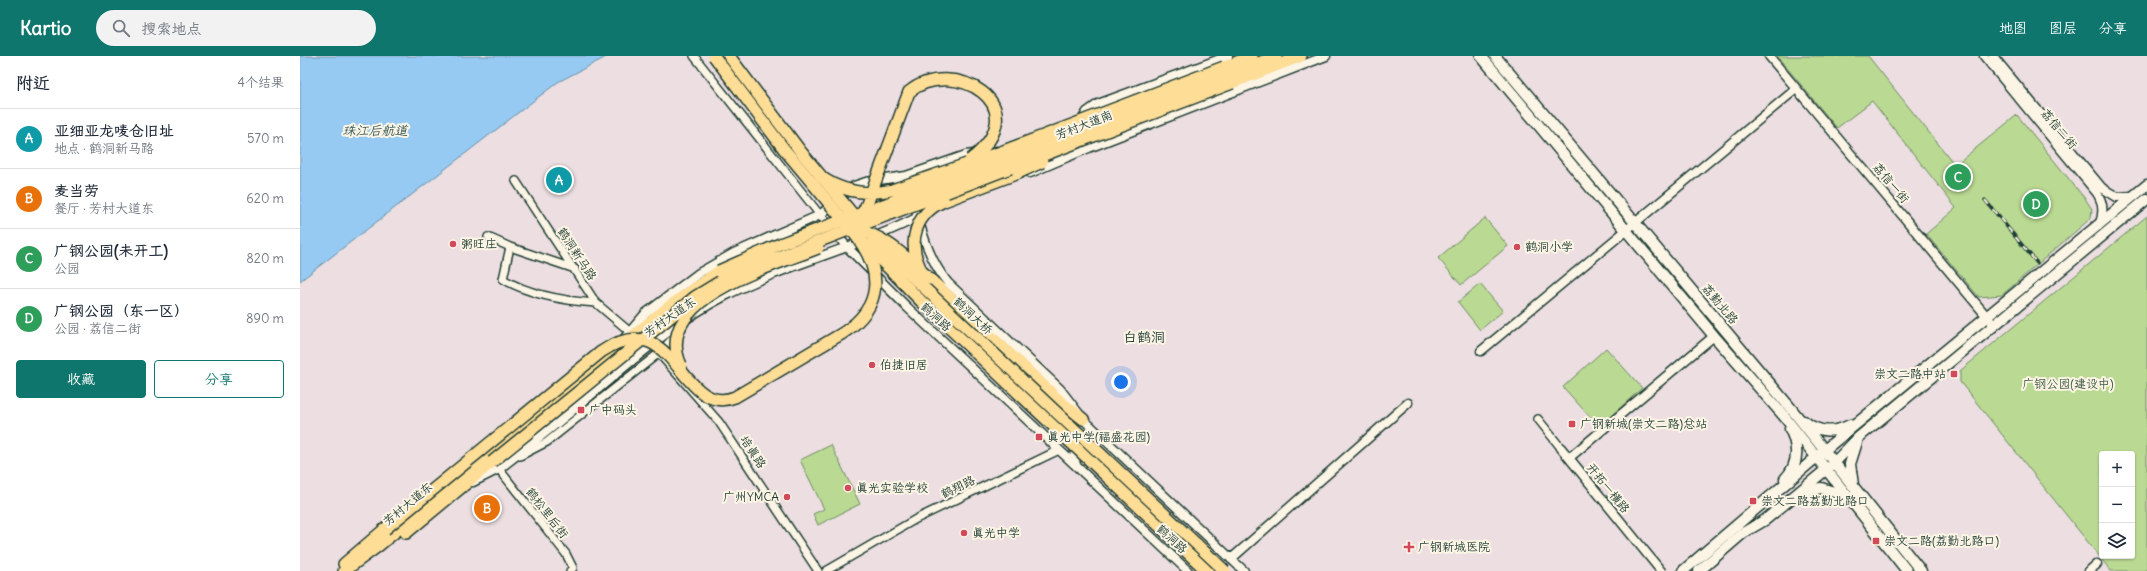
<!DOCTYPE html>
<html lang="zh">
<head>
<meta charset="utf-8">
<style>
  body { margin:0; font-family:Delius,"LXGW WenKai TC",sans-serif; background:#f2f2f3; color:#1f2937 }
  .controls { position:absolute; right:12px; bottom:12px; display:grid; overflow:hidden; border-radius:4px; box-shadow:0 1px 3px #0004 }
  .controls button { width:36px; height:36px; display:grid; place-items:center; padding:0; border:0; border-bottom:1px solid #e0e1e3; background:#fff; color:#1f2937; font:20px sans-serif }
  .you { position:absolute; left:821px; top:326px; width:14px; height:14px; margin:-10px; border:3px solid #fff; border-radius:50%; background:#1a73e8; box-shadow:0 0 0 6px #1a73e833 }
  .badge { display:grid; place-items:center; width:26px; height:26px; border-radius:50%; background:#0f766e; color:#fff; font-size:13px; font-weight:700 }
  .pin { position:absolute; translate:-50% -50%; border:2px solid #fff; box-shadow:0 1px 4px #0006 }
  .list { margin:0; padding:0; list-style:none }
  h2 { display:flex; justify-content:space-between; align-items:center; height:52px; margin:0; padding:0 16px; font-size:17px }
  h2 small { font-size:13px; font-weight:400; color:#747a83 }
  .list li { display:grid; grid-template-columns:26px 1fr auto; gap:12px; align-items:center; box-sizing:border-box; height:60px; padding:0 16px; border-top:1px solid #e0e1e3 }
  .list b { display:block; font-size:15px; white-space:nowrap }
  .list p { margin:0; font-size:13px; white-space:nowrap; color:#747a83 }
  .list em { font-size:13px; font-style:normal; color:#747a83 }
  .actions { display:flex; gap:8px; padding:12px 16px }
  .actions a { flex:1; padding:9px 0; border:1px solid #0f766e; border-radius:4px; text-align:center; font-size:14px; color:#0f766e }
  .actions .main { background:#0f766e; color:#fff }
  .icon { flex:none; width:22px; height:22px; fill:none; stroke:currentColor; stroke-width:2; stroke-linecap:round; stroke-linejoin:round }
  .map { position:relative; flex:none; width:1847px; height:515px; overflow:hidden }
  header { display:flex; align-items:center; gap:24px; box-sizing:border-box; height:56px; padding:0 20px; background:#0f766e; color:#fff }
  header strong { font-size:19px }
  nav { display:flex; gap:22px; margin-inline-start:auto; font-size:14px }
  .search { width:280px; height:36px; background:#f2f2f3; display:flex; align-items:center; gap:10px; box-sizing:border-box; padding:0 14px; border-radius:22px; color:#747a83; font-size:15px }
  main { display:flex }
  aside { flex:1; background:#fff }
  .map>svg:first-child { display:block }
</style>
</head>
<body>
<header>
<strong>Kartio</strong>
<div class="search"><svg class="icon" aria-label="search" viewBox="0 0 24 24"><circle cx="10" cy="10" r="6"/><path d="M15 15l6 6"/></svg>搜索地点</div>
<nav><a>地图</a><a>图层</a><a>分享</a></nav>
</header>
<main>
<aside>
<h2>附近<small>4个结果</small></h2>
<ul class="list">
<li><span class="badge" style="background:#0f9aa8">A</span><div><b>亚细亚龙唛仓旧址</b><p>地点 · 鹤洞新马路</p></div><em>570 m</em></li>
<li><span class="badge" style="background:#e8710a">B</span><div><b>麦当劳</b><p>餐厅 · 芳村大道东</p></div><em>620 m</em></li>
<li><span class="badge" style="background:#2e9e5b">C</span><div><b>广钢公园(未开工)</b><p>公园</p></div><em>820 m</em></li>
<li><span class="badge" style="background:#2e9e5b">D</span><div><b>广钢公园（东一区）</b><p>公园 · 荔信二街</p></div><em>890 m</em></li>
</ul>
<div class="actions"><a class="main">收藏</a><a>分享</a></div>
</aside>
<div class="map">
<svg width="1847" height="515" viewBox="0 0 1847 515">
  <rect width="100%" height="100%" fill="#ecdee1"/>
  <filter id="ink" filterUnits="userSpaceOnUse"><feTurbulence type="fractalNoise" baseFrequency=".025" numOctaves="2"/><feDisplacementMap in="SourceGraphic" scale="8" xChannelSelector="R" yChannelSelector="G"/><feConvolveMatrix kernelMatrix="1 2 1 2 8 2 1 2 1" color-interpolation-filters="sRGB"/></filter>
  <g filter="url(#ink)">
    <path fill="#bad992" stroke="#6c8b63" fill-rule="evenodd" d="M1477 0H1568L1655 109 1717 59 1786 144 1792 153 1791 162 1702 239 1679 241 1626 178 1656 152 1572 45 1537 72Z
      M1847 160V515H1811L1660 326V315ZM1802 398H1832V500H1802Z
      M1185 162 1208 190 1161 229 1138 202Z
      M1180 228 1203 255 1180 274 1158 246Z
      M1306 292 1342 332 1299 371 1263 331Z
      M531 389 560 448 518 469 513 458 524 453 500 404Z"/>
    <path fill="#96caf3" stroke="#6692a7" d="M0 0H308L258 26 0 225Z"/>
    <g fill="none" stroke-linecap="round" stroke-linejoin="round">
      <defs>
        <path id="minor" d="M394 0 520 159
          M216 125 296 247 329 275
          M188 181 210 191 275 213
          M210 191 203 223C230 239 265 245 296 247
          M362 301 419 366 518 515
          M1238 363 1261 392
          M220 400 247 386 359 297 377 278
          M199 413 266 498 273 512 270 515
          M526 515 616 463 759 394"/>
        <path id="tertiary" d="M1469 0 1694 269
          M1684 0 1797 137C1803 146 1804 156 1800 167
          M1693 0 1802 132 1817 141 1833 140
          M780 67 787 56 798 48 928 0
          M730 117 791 91 1026 0
          M613 144C621 173 628 203 648 227L760 333 783 363 944 515
          M520 159 547 191 607 251 888 515
          M321 286 345 258 399 217 434 197 520 159 554 130 566 126 606 120 666 99 697 95
          M1181 295 1496 33
          M1261 392 1361 515
          M1269 402 1414 280
          M776 409C771 392 780 374 800 379
          M173 426 199 413C237 384 274 354 310 323 345 294 382 262 423 241 487 207 560 192 624 158
          M931 503 1108 347
          M1789 515 1797 508"/>
        <path id="secondary" d="M1181 0 1414 280 1483 359 1607 515
          M1195 0 1493 355 1621 515
          M1504 365C1518 377 1535 377 1550 369
          M1485 423C1499 408 1499 391 1490 373
          M1553 429 1550 408 1557 386
          M1502 436 1521 432 1550 441
          M1383 515 1533 387 1847 129
          M1399 515 1443 477 1465 464 1534 407 1559 381 1847 143"/>
        <path id="trunk" d="M924 11 952 0
          M928 19 976 0
          M932 27 1001 0
          M644 145 718 117
          M630 223 760 345 783 363
          M106 477 192 406
          M44 508 85 473
          M44 515 78 490 367 252 419 215"/>
      </defs>
      <use href="#minor" stroke="#1f3d34" stroke-width="10"/>
      <use href="#tertiary" stroke="#1f3d34" stroke-width="11"/>
      <use href="#secondary" stroke="#1f3d34" stroke-width="13"/>
      <use href="#trunk" stroke="#1f3d34" stroke-width="14"/>
      <use href="#minor" stroke="#fcf5e5" stroke-width="7"/>
      <use href="#tertiary" stroke="#fcf5e5" stroke-width="8"/>
      <use href="#secondary" stroke="#fcf5e5" stroke-width="10"/>
      <use href="#trunk" stroke="#fedd96" stroke-width="11"/>
      <defs>
        <path id="rail" d="M1685 144 1737 207"/>
      </defs>
      <use href="#rail" stroke="#1f3d34" stroke-width="3.5"/>
      <use href="#rail" stroke="#fcf5e5" stroke-width="2" stroke-dasharray="6" stroke-linecap="butt"/>
      <defs>
        <path id="primary-bridge" d="M414 0 484 93 549 171
          M429 0 501 96 560 167
          M573 181 617 225 925 515
          M562 185 622 246 907 515"/>
        <path id="trunk-bridge" d="M718 117 742 106
          M521 121C543 136 566 140 592 134L701 96 924 11
          M561 160 567 148 609 36C651 0 741 49 670 104
          M550 172C584 178 605 200 630 223
          M620 212C607 185 616 157 644 145
          M419 215 480 188 928 19
          M381 309C350 242 475 210 518 192
          M192 406 395 241 431 219 932 27
          M85 473 301 296C375 245 380 363 435 341L543 277C584 250 583 214 554 177"/>
      </defs>
      <use href="#primary-bridge" stroke="#1f3d34" stroke-width="14" stroke-linecap="butt"/>
      <use href="#trunk-bridge" stroke="#1f3d34" stroke-width="14" stroke-linecap="butt"/>
      <use href="#primary-bridge" stroke="#fedd96" stroke-width="11"/>
      <use href="#trunk-bridge" stroke="#fedd96" stroke-width="11"/>
    </g>
  </g>
  <g fill="#d1495b" stroke="#fcf5e5" stroke-width="1.5">
    <circle cx="153" cy="188" r="4"/>
    <circle cx="1217" cy="191" r="4"/>
    <circle cx="572" cy="309" r="4"/>
    <rect x="1650" y="314" width="8" height="8" rx="2"/>
    <rect x="277" y="350" width="8" height="8" rx="2"/>
    <rect x="1268" y="364" width="8" height="8" rx="2"/>
    <rect x="735" y="377" width="8" height="8" rx="2"/>
    <circle cx="548" cy="432" r="4"/>
    <circle cx="487" cy="441" r="4"/>
    <rect x="1449" y="441" width="8" height="8" rx="2"/>
    <circle cx="664" cy="477" r="4"/>
    <rect x="1572" y="481" width="8" height="8" rx="2"/>
    <path d="M1107 485h4v4h4v4h-4v4h-4v-4h-4v-4h4z"/>
  </g>
  <g text-anchor="middle" stroke-width="4" stroke-linejoin="round" paint-order="stroke">
    <g font-size="12" fill="#1f3d34" stroke="#fcf5e5">
      <text transform="translate(784 69) rotate(-21)" y="4">芳村大道南</text>
      <text transform="translate(1759 73) rotate(50)" y="4">荔信二街</text>
      <text transform="translate(1591 127) rotate(50)" y="4">荔信一街</text>
      <text transform="translate(277 198) rotate(57)" y="4">鹤洞新马路</text>
      <text transform="translate(1420 248) rotate(50)" y="4">荔勤北路</text>
      <text transform="translate(673 260) rotate(43)" y="4">鹤洞大桥</text>
      <text transform="translate(370 261) rotate(-35)" y="4">芳村大道东</text>
      <text transform="translate(636 261) rotate(43)" y="4">鹤洞路</text>
      <text transform="translate(453 396) rotate(57)" y="4">培真路</text>
      <text transform="translate(658 431) rotate(-26)" y="4">鹤翔路</text>
      <text transform="translate(1308 432) rotate(51)" y="4">开拓一横路</text>
      <text transform="translate(108 448) rotate(-40)" y="4">芳村大道东</text>
      <text transform="translate(247 457) rotate(52)" y="4">鹤松里后街</text>
      <text transform="translate(872 483) rotate(43)" y="4">鹤洞路</text>
    </g>
    <g font-size="12" fill="#1f3d34" stroke="#fcf5e5" text-anchor="start">
      <text x="161" y="192">粥旺庄</text>
      <text x="1225" y="195">鹤洞小学</text>
      <text x="580" y="313">伯捷旧居</text>
      <text x="1646" y="322" text-anchor="end">崇文二路中站</text>
      <text x="289" y="358">广中码头</text>
      <text x="1280" y="372">广钢新城(崇文二路)总站</text>
      <text x="747" y="385">真光中学(福盛花园)</text>
      <text x="556" y="436">真光实验学校</text>
      <text x="479" y="445" text-anchor="end">广州YMCA</text>
      <text x="1461" y="449">崇文二路荔勤北路口</text>
      <text x="672" y="481">真光中学</text>
      <text x="1584" y="489">崇文二路(荔勤北路口)</text>
      <text x="1118" y="495">广钢新城医院</text>
    </g>
    <g font-size="12" fill="#3e5c47" stroke="#fcf5e5">
      <text x="1768" y="332">广钢公园(建设中)</text>
    </g>
    <g font-size="13" font-style="italic" fill="#37595a" stroke="#fcf5e5">
      <text x="75" y="79">珠江后航道</text>
    </g>
    <g font-size="14" fill="#1f3d34" stroke="#fcf5e5">
      <text x="844" y="286">白鹤洞</text>
    </g>
  </g>
</svg>
<div class="controls">
<button>+</button>
<button>−</button>
<button><svg class="icon" aria-label="layers" viewBox="0 0 24 24"><path d="M12 4l9 5-9 5-9-5zM3 14l9 5 9-5"/></svg></button>
</div>
<div class="you"></div>
<div class="pin badge" style="left:259px;top:124px;background:#0f9aa8">A</div>
<div class="pin badge" style="left:187px;top:452px;background:#e8710a">B</div>
<div class="pin badge" style="left:1658px;top:121px;background:#2e9e5b">C</div>
<div class="pin badge" style="left:1736px;top:148px;background:#2e9e5b">D</div>
</div>
</main>
</body>
</html>
